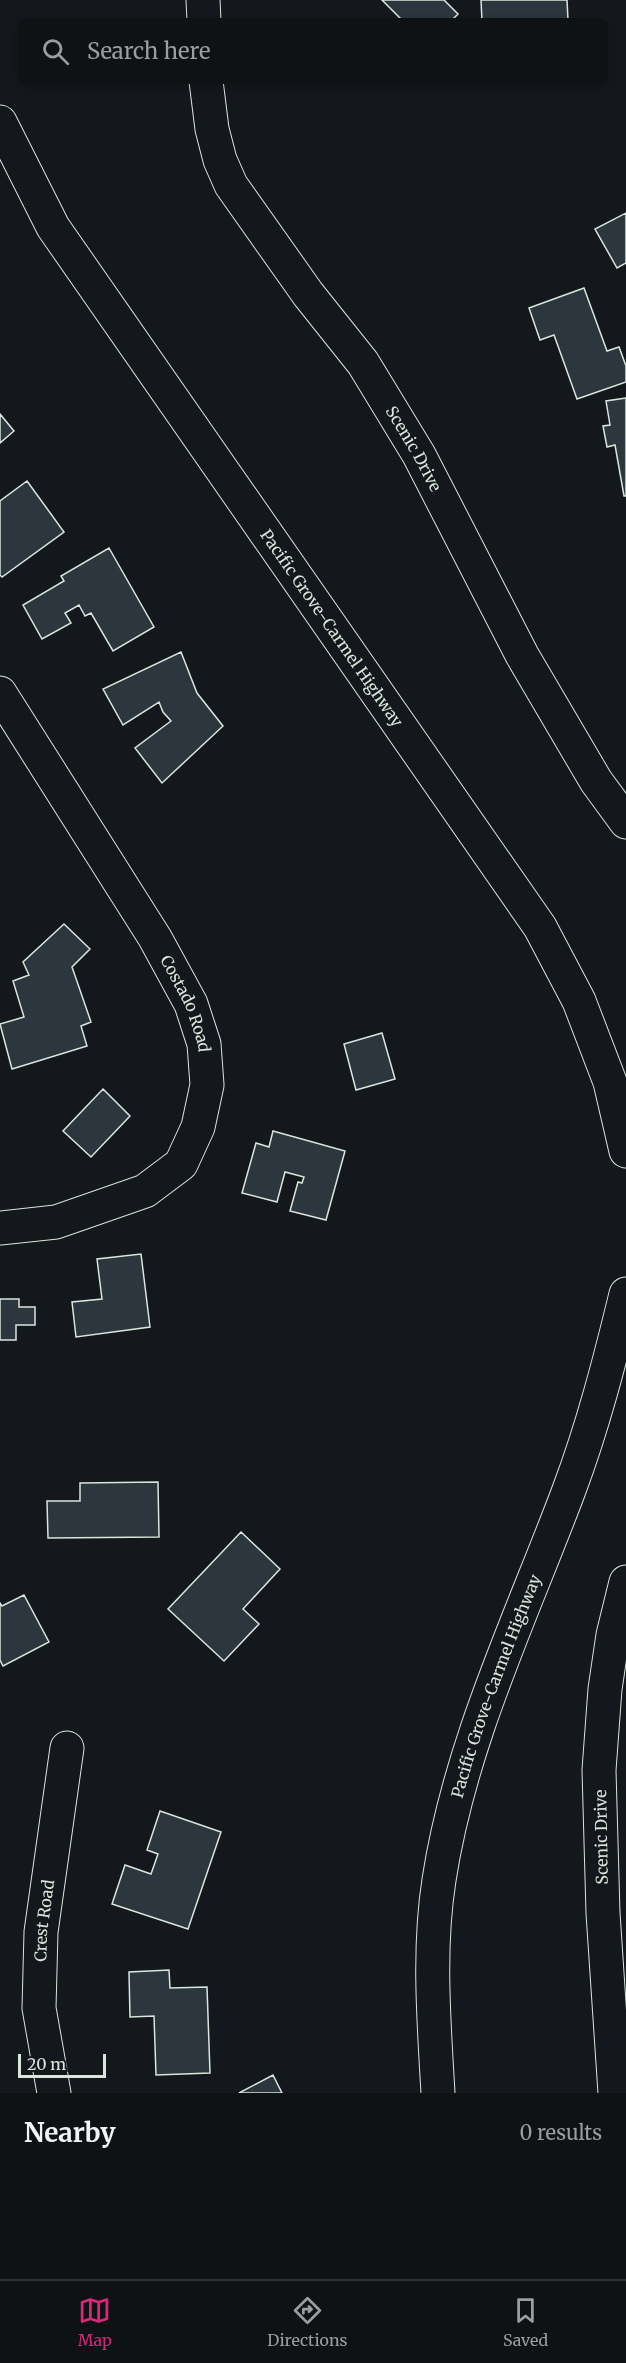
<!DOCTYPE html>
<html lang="en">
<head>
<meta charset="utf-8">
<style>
  body { margin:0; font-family:Merriweather,serif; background:#1d2022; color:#f1f3f6 }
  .scale { position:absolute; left:18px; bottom:15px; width:88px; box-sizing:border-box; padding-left:6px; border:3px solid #d8e6dc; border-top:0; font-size:16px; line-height:21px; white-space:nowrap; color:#d8e6dc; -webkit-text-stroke:4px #14181c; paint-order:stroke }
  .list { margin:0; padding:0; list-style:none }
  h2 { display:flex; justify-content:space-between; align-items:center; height:78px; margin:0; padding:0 24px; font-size:26px }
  h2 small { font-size:20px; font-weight:400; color:#9b9ea0 }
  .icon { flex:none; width:33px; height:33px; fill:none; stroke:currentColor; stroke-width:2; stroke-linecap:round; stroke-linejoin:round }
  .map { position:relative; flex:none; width:626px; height:2093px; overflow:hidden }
  .search { position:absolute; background:#0f1215; box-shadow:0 3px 9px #0003; left:18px; right:18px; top:18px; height:66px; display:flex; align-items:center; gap:15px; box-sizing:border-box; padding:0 21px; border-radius:9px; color:#9b9ea0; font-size:22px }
  .sheet { height:186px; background:#0f1215 }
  nav { display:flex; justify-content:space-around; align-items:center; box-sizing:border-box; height:84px; border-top:2px solid #2f3234; background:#0f1215; font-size:16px; color:#9b9ea0 }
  nav a { display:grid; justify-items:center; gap:3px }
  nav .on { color:#db2777 }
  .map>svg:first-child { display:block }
</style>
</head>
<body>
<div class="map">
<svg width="626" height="2093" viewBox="0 0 626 2093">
  <rect width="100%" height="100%" fill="#14181c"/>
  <path fill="#2c363c" stroke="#d8e6dc" stroke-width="1.5" d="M382 0H444L458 14 451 21H403Z
    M481 0H567L568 20 482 21Z
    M626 213V263L617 268 595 229Z
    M584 288 607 351 619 347 626 366V382L577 399 554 335 540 340 529 308Z
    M626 398V496H624L615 445 607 447 603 426 610 425 606 401Z
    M0 414 14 431 0 443Z
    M27 481 64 532 2 577 0 575V501Z
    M109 548 154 627 113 651 91 613 85 616 79 605 65 613 71 623 42 639 23 605 64 581 61 576Z
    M181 652 197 693 223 726 162 783 135 748 171 721 163 712 159 702 123 725 103 689Z
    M64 924 90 949 72 967 91 1022 81 1026 87 1046 12 1069 0 1024 24 1017 13 981 29 975 23 962Z
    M382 1033 395 1079 356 1090 344 1044Z
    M103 1089 130 1116 91 1157 63 1131Z
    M273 1131 345 1151 326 1220 290 1211 298 1182 302 1183 304 1177 285 1172 277 1202 242 1193 256 1143 269 1147Z
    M141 1254 150 1327 76 1337 72 1302 102 1299 97 1259Z
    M0 1299H19V1307H35V1325H16V1340H0Z
    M158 1482 159 1537 48 1538 47 1501H80V1483Z
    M241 1532 280 1569 243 1609 259 1624 224 1661 168 1609Z
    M24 1595 49 1642 3 1666 0 1660V1603L2 1606Z
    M160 1811 221 1832 188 1929 112 1904 125 1865 151 1874 158 1854 147 1850Z
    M169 1970 170 1988 207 1987 210 2073 156 2075 154 2016 130 2017 129 1972Z
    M273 2075 282 2093H239Z"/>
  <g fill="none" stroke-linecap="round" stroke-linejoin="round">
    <defs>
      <g id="minor">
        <path d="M203 0 204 21"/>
        <path id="s1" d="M206 81 212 129 220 160 231 185 308 294 363 363 419 455 522 655 596 781 626 822"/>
        <path id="s2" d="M0 693 155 938 191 1004 204 1044 207 1085 198 1127 181 1164 145 1191 56 1222 0 1228"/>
        <path id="s3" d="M54 2093 39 2008 41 1932 67 1748"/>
        <path d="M615 2093 603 1913 599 1770 605 1689 613 1635 626 1582"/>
      </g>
      <g id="major">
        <path id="s4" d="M0 122 53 227 540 927 579 1001 610 1082 626 1151"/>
        <path id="s5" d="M438 2093C434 2023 428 1950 439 1880 460 1743 521 1618 569 1490 593 1426 610 1360 626 1294"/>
      </g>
    </defs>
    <use href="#minor" stroke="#d8e6dc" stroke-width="35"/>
    <use href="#major" stroke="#d8e6dc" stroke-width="35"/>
    <use href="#minor" stroke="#14181c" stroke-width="33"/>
    <use href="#major" stroke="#14181c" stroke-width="33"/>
  </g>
  <g text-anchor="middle" stroke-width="4.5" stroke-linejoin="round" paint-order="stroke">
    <g font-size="16" fill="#d8e6dc" stroke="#14181c">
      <text dy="6" stroke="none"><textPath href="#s1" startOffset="429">Scenic Drive</textPath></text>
      <text dy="6" stroke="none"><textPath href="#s4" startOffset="606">Pacific Grove-Carmel Highway</textPath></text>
      <text dy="6" stroke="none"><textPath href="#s2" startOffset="363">Costado Road</textPath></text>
      <text dy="6" stroke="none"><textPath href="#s5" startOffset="416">Pacific Grove-Carmel Highway</textPath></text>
      <text transform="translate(601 1837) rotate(-91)" y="6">Scenic Drive</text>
      <text dy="6" stroke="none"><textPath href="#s3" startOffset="174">Crest Road</textPath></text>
    </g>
  </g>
</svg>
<div class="scale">20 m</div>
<div class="search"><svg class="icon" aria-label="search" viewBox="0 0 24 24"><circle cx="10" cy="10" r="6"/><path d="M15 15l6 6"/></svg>Search here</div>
</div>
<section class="sheet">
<h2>Nearby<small>0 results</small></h2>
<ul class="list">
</ul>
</section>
<nav>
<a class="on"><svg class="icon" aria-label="map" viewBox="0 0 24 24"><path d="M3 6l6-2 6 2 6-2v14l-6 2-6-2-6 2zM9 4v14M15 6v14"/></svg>Map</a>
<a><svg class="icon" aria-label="directions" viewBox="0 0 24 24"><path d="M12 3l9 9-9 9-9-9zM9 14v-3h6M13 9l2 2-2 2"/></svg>Directions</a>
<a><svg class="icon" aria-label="saved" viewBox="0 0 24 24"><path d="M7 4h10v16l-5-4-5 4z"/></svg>Saved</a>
</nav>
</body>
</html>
